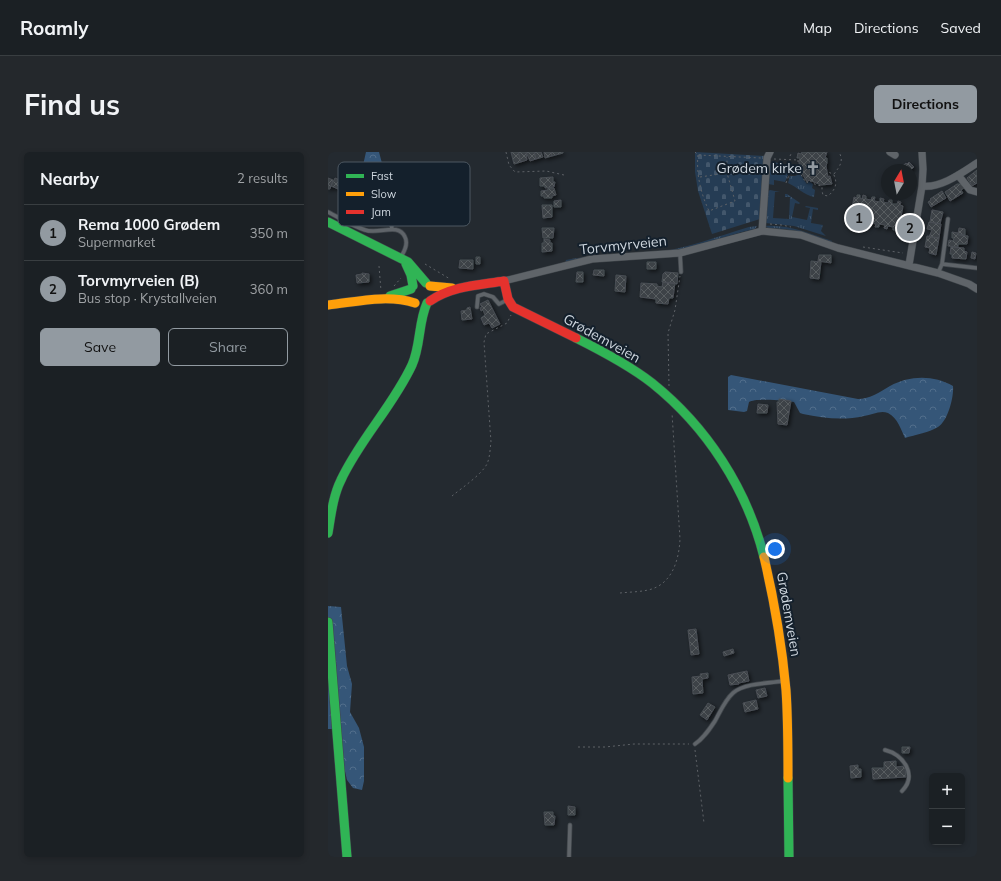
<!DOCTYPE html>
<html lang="en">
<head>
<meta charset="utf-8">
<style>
  body { margin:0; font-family:Mulish,sans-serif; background:#24282c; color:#f1f3f6 }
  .controls { position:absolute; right:12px; bottom:12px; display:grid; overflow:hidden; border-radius:6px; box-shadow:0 2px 6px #0003 }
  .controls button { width:36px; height:36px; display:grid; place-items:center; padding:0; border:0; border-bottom:1px solid #393e41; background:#1b2024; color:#f1f3f6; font:20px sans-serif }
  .compass { position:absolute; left:553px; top:12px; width:36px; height:36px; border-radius:50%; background:#1b2024; box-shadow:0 2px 6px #0003; rotate:10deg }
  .you { position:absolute; left:447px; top:397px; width:14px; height:14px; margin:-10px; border:3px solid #fff; border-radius:50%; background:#1a73e8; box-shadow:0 0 0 6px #1a73e833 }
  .badge { display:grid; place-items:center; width:26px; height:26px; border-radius:50%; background:#929aa1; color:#111; font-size:13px; font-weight:700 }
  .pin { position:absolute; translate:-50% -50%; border:2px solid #fff; box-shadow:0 1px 4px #0006 }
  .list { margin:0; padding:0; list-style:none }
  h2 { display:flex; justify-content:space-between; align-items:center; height:52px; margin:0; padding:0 16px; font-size:17px }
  h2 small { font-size:13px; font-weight:400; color:#a0a3a6 }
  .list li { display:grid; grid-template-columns:26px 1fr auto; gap:12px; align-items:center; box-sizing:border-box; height:56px; padding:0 16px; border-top:1px solid #393e41 }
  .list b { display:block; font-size:15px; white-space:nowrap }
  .list p { margin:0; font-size:13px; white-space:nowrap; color:#a0a3a6 }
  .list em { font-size:13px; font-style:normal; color:#a0a3a6 }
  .actions { display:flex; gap:8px; padding:12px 16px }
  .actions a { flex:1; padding:9px 0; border:1px solid #929aa1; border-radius:6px; text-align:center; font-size:14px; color:#929aa1 }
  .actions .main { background:#929aa1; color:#111 }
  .map { position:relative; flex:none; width:649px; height:705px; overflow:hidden; border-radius:6px }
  header { display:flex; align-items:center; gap:24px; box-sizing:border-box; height:56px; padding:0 20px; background:#1b2024; border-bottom:1px solid #393e41 }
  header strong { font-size:19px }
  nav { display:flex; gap:22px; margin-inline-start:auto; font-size:14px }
  .intro { display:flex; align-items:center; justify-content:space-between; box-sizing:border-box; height:96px; padding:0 24px }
  h1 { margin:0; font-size:28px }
  .button { padding:10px 18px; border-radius:6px; background:#929aa1; color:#111; font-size:14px; font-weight:700 }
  main { display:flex; gap:24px; padding:0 24px }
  aside { flex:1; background:#1b2024; border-radius:6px; box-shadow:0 2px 6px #0003 }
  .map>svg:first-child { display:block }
</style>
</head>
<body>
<header>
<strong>Roamly</strong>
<nav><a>Map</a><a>Directions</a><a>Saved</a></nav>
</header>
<div class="intro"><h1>Find us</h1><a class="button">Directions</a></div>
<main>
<aside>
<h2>Nearby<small>2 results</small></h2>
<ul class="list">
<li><span class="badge">1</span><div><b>Rema 1000 Grødem</b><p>Supermarket</p></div><em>350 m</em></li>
<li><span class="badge">2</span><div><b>Torvmyrveien (B)</b><p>Bus stop · Krystallveien</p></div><em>360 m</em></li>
</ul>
<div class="actions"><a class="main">Save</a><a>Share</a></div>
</aside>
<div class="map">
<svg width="649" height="705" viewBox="0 0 649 705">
  <defs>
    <pattern id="grass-tufts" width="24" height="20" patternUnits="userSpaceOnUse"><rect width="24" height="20" fill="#253c54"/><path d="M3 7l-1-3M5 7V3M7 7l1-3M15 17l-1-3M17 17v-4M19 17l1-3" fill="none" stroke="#43576c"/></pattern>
    <pattern id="forest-crowns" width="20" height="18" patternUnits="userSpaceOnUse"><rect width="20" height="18" fill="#355678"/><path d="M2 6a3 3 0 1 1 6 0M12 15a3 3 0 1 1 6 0" fill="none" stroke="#516e8b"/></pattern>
    <pattern id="cemetery-stones" width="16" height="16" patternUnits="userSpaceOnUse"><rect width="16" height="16" fill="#253c54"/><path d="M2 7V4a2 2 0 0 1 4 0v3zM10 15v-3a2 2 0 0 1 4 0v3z" fill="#43576c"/></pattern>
    <pattern id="building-cross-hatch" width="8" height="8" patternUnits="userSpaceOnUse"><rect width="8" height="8" fill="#3d4247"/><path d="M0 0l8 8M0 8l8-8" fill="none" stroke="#585d61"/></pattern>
    <filter id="shadow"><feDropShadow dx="2" dy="2" stdDeviation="2" flood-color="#0009"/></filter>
  </defs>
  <rect width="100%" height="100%" fill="#242a30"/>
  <path fill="url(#grass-tufts)" d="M447 10 454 13 460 23 457 30 446 28V33L440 32 441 12Z
    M472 22 479 32 481 29 485 32 484 36 487 38 486 45C476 43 469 35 460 31L462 24H467Z
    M442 38 452 40H447L445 66 461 67 462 45H457V42H459L472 51 471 52 467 51 464 65 479 68 482 56 477 55 478 54 490 56V58L485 57 483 71 495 73 493 79 498 84 466 74 437 71 439 40Z
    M429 74 427 77 414 80 357 97 237 111 238 108C269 102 298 103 329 100 361 96 390 84 421 75Z
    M437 74C461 72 483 82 504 89V90L468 79 456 77 440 76Z"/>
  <path fill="url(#forest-crowns)" d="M38 0H51L55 15 56 24 68 35 67 42 64 43 39 38 35 32 31 31Z
    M403 223 530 247C542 247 552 240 562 234 582 223 606 223 625 234 626 245 620 269 610 275 602 280 587 283 577 286 573 278 570 266 560 261 552 258 544 263 536 264 515 269 495 266 475 262L472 261 466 250C457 248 427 246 421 250L419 259 416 260 400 258V225Z
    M0 454 13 455 19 514 24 532 22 560 31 576 36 595V629L34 638 25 636 19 628 7 577H0Z"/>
  <path fill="url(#cemetery-stones)" d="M367 0 437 4 432 67 384 82 370 39 367 20Z"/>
  <path fill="url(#building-cross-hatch)" stroke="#494e54" filter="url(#shadow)" d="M183 0H190L193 10 186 12Z
    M190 0H198L199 8 193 10Z
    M198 0H206L208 7 202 9Z
    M206 0H213L215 5 208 7Z
    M216 0H223L224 4 217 6Z
    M223 0H235V1L224 4Z
    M474 0H499L497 6H499V11L498 14 500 25 502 24 504 32 493 33 481 28 479 30 478 28 472 18 471 10 472 6H469L470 1 473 2Z
    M581 10 586 15 583 18H570L578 11 579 12Z
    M649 18V31L644 34 639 26Z
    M225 25V30H227L226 35 217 36V34H212V26Z
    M0 26 5 28 2 37H0Z
    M7 26 14 29 10 37 3 34Z
    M629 32H633L636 36 633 38 635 41 622 49 617 40Z
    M220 36H226L228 43 224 44V46H216V44H213V39L220 38Z
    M614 39 618 46 603 55 600 50 603 48 602 47Z
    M529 43H532V46L534 47 535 43 538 44V47L543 48 544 45H547L546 49 552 50V46L556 47 555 50 560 51 561 48H564V52H569L570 49 573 50 572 53 575 54 571 76 569 75 568 78H565V75L560 74 559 77 556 76 557 73 551 72V75H547L548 72 543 71 542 74 539 73V70L534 69 533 72H530L531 69 528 68V71H524L525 68 522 67 526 45 529 46Z
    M233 48V55H226V49Z
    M214 53H224V65L215 66Z
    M604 58 615 60 612 72 602 70Z
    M601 70 613 72 611 86 601 85 604 78 599 77Z
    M214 76H226L225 86H215Z
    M631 76 637 77V83L630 82Z
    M624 80 630 81V83L640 84 639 92H630V95L620 94 621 88 625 89 626 86H624Z
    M599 84 611 86 608 103 601 101 602 96 597 95Z
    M216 87 222 88V91H224V99L214 100V91H216Z
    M623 95 636 96V99L639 100 638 107 624 106V102H622Z
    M644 100 648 101 647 107 643 106Z
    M491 103H503V111L490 109Z
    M148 105H152V112H148Z
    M132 108H145V117L131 116Z
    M483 109 493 110 491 127 482 126Z
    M319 110H328V117H319Z
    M266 118H276V124L265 123Z
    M249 120H255V130H248Z
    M337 120 350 121 349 132 334 130 335 122Z
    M34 121 41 122V130L29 131 28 123 34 122Z
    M288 123 298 124 297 140 287 139Z
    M335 130 347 131 345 146H341L340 152 328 151V147L312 145 313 131 329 132V134L334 135Z
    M160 148 172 172 164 176 161 171 156 173 153 166 157 163 155 158 153 159 152 156 154 155 152 152Z
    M142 155 144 167 134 168 133 159 139 158V156Z
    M451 247 463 249 459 273 450 272 449 250H451Z
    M430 252 440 253 439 261H429Z
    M368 477 371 502 363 503 360 478Z
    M405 497 406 501 396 504 395 500Z
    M419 519 421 529 411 531V532L402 533 400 523Z
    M380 521V526L374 527 375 541 365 542 364 525 373 524 372 522Z
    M437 536 439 544 430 546 428 538Z
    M428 548 430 557 417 560 415 551Z
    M380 551 387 555 379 568 372 563Z
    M574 595H582L581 601H574Z
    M568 609V615L577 614 578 625 545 627 544 616H556V610Z
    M530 613V617H533V625L523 626 522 614Z
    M240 654 247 655V663H240Z
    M216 660H225V664H227L226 673H217Z"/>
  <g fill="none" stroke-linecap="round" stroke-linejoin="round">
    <defs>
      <path id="lane" d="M0 60C12 66 24 74 37 78 51 83 70 70 77 85 80 91 77 98 74 103
        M64 77C61 61 70 37 74 20
        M352 101 353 120
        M614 112 649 116
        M610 121 614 112 620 67
        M149 155 150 144 156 142 165 145 171 152 179 148
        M367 592C375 587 381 578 387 569 392 560 397 548 405 541 416 531 442 531 456 529
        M557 598C575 602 590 623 574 639
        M241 705 242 673"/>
      <path id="street" d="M562 0 567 3
        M630 23 642 38 649 40
        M594 34C612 37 635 20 649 11
        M434 79 439 6 442 0
        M581 113 594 34 595 17 594 0
        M176 129 264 107 352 101 434 79 473 83 510 96 610 121 641 132 649 137"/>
      <path id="fast" d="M0 70 80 110 98 131
        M78 112 83 123 85 134
        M62 144 83 137
        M248 186C274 199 301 213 324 231 379 275 419 337 436 405
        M0 381C3 363 5 344 13 328 32 287 65 254 84 213 93 193 90 171 99 151
        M0 470 19 705
        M460 626 461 705"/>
      <path id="slow" d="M102 134 124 136
        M0 153C28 150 59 142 87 151
        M436 405C446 448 454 493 458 538 460 567 460 597 460 626"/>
      <path id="jam" d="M102 149C124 134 151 133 176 129L180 147 185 155 248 186"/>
    </defs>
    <use href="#lane" stroke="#40464b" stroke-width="5"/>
    <use href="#street" stroke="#40464b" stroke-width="8"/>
    <use href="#fast" stroke="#40464b" stroke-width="10"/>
    <use href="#slow" stroke="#40464b" stroke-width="10"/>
    <use href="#jam" stroke="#40464b" stroke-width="10"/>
    <path stroke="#5e6267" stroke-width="1" stroke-dasharray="2 3" stroke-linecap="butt" d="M178 0 181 13 187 20 218 19 236 23
      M367 0 370 3 433 6
      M370 3C368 22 373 42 381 59L407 49 399 21V5
      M462 4 464 0
      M446 7 471 8
      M470 8C470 17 473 25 479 31L481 28 488 33 494 34V39L495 43 500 44C507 38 510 32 506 23L499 19
      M506 22C512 14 516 9 511 0
      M372 25 399 21
      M458 31 461 23
      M442 72 454 73 463 75
      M535 95 575 101
      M97 112 122 127
      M51 114 53 139
      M66 134 73 126
      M341 234 340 181 347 158 352 124
      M124 344C135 335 153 323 159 312 162 305 162 297 163 290L156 190 158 182 179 171 183 163
      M292 441C301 440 311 440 320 438 344 433 351 408 352 387L344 261
      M250 595H277L306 592H361
      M367 598 376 671"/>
    <use href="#lane" stroke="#5f6469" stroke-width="3.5"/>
    <use href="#street" stroke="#5f6469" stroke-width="7"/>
    <use href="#fast" stroke="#30b455" stroke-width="9"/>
    <use href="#slow" stroke="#ff9f0a" stroke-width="9"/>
    <use href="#jam" stroke="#e5322d" stroke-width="9"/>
  </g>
  <defs>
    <symbol id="church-bare" viewBox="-9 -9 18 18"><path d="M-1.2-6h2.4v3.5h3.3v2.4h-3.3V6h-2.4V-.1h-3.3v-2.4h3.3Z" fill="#929aa1" stroke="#14202c" stroke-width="2.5" paint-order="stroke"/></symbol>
  </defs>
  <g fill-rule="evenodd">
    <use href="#church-bare" x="475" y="6" width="20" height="20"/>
  </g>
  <g text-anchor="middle" stroke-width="4" stroke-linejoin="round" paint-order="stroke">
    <g font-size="14" fill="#ced6de" stroke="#14202c" text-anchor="end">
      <text x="474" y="21">Grødem kirke</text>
    </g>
    <g font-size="14" fill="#ced6de" stroke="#14202c">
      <text transform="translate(295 93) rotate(-6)" y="5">Torvmyrveien</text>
      <text transform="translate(274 186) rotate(29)" y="5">Grødemveien</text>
      <text transform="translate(461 462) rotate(80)" y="5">Grødemveien</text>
    </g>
  </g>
  <rect x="10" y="10" width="132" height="64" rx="6" fill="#14202c" stroke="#4c5761" stroke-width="1"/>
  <rect x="18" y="22" width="18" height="4" fill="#30b455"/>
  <rect x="18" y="40" width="18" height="4" fill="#ff9f0a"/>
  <rect x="18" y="58" width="18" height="4" fill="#e5322d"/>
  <g font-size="11" fill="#ced6de">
    <text x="43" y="28">Fast</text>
    <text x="43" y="46">Slow</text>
    <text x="43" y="64">Jam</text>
  </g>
</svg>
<div class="controls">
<button>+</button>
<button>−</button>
</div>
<svg class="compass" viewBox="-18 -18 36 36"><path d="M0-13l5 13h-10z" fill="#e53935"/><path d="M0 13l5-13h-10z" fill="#a0a3a6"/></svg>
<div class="you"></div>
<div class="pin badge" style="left:531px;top:66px">1</div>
<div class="pin badge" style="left:582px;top:76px">2</div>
</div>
</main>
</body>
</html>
